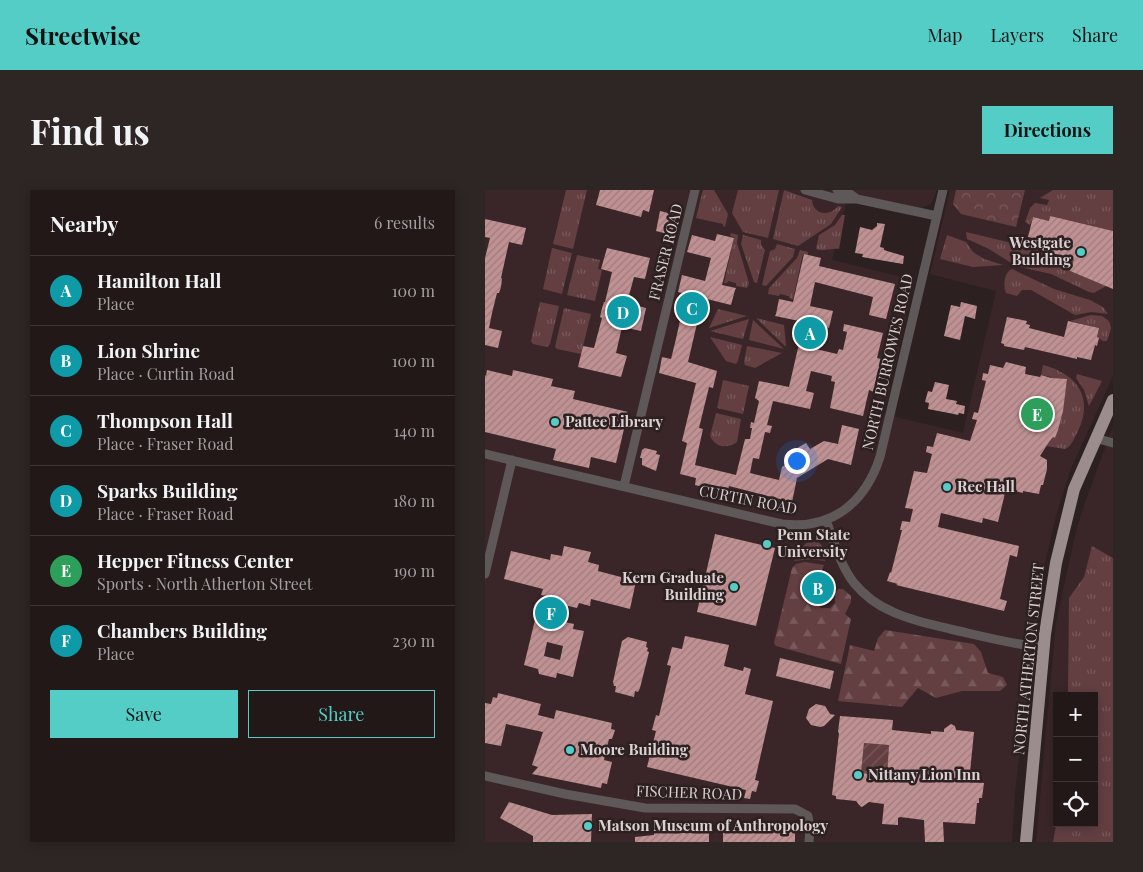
<!DOCTYPE html>
<html lang="en">
<head>
<meta charset="utf-8">
<style>
  body { margin:0; font-family:"Playfair Display",serif; background:#2e2525; color:#f1f3f6 }
  .controls { position:absolute; right:15px; bottom:15px; display:grid; overflow:hidden; border-radius:0px; box-shadow:0 2px 12px #0003 }
  .controls button { width:45px; height:45px; display:grid; place-items:center; padding:0; border:0; border-bottom:1px solid #3f3737; background:#221818; color:#f1f3f6; font:25px sans-serif }
  .you { position:absolute; left:311px; top:270px; width:18px; height:18px; margin:-12px; border:4px solid #fff; border-radius:50%; background:#1a73e8; box-shadow:0 0 0 8px #1a73e833 }
  .badge { display:grid; place-items:center; width:32px; height:32px; border-radius:50%; background:#54cdc7; color:#fff; font-size:16px; font-weight:700 }
  .pin { position:absolute; translate:-50% -50%; border:2px solid #fff; box-shadow:0 1px 5px #0006 }
  .list { margin:0; padding:0; list-style:none }
  h2 { display:flex; justify-content:space-between; align-items:center; height:65px; margin:0; padding:0 20px; font-size:21px }
  h2 small { font-size:16px; font-weight:400; color:#a2a0a2 }
  .list li { display:grid; grid-template-columns:32px 1fr auto; gap:15px; align-items:center; box-sizing:border-box; height:70px; padding:0 20px; border-top:1px solid #3f3737 }
  .list b { display:block; font-size:19px; white-space:nowrap }
  .list p { margin:0; font-size:16px; white-space:nowrap; color:#a2a0a2 }
  .list em { font-size:16px; font-style:normal; color:#a2a0a2 }
  .actions { display:flex; gap:10px; padding:15px 20px }
  .actions a { flex:1; padding:11px 0; border:1px solid #54cdc7; border-radius:0px; text-align:center; font-size:18px; color:#54cdc7 }
  .actions .main { background:#54cdc7; color:#111 }
  .icon { flex:none; width:28px; height:28px; fill:none; stroke:currentColor; stroke-width:2; stroke-linecap:round; stroke-linejoin:round }
  .map { position:relative; flex:none; width:628px; height:652px; overflow:hidden; border-radius:0px }
  header { display:flex; align-items:center; gap:30px; box-sizing:border-box; height:70px; padding:0 25px; background:#54cdc7; color:#111 }
  header strong { font-size:24px }
  nav { display:flex; gap:28px; margin-inline-start:auto; font-size:18px }
  .intro { display:flex; align-items:center; justify-content:space-between; box-sizing:border-box; height:120px; padding:0 30px }
  h1 { margin:0; font-size:35px }
  .button { padding:12px 22px; border-radius:0px; background:#54cdc7; color:#111; font-size:18px; font-weight:700 }
  main { display:flex; gap:30px; padding:0 30px }
  aside { flex:1; background:#221818; border-radius:0px; box-shadow:0 2px 12px #0003 }
  .map>svg:first-child { display:block }
</style>
</head>
<body>
<header>
<strong>Streetwise</strong>
<nav><a>Map</a><a>Layers</a><a>Share</a></nav>
</header>
<div class="intro"><h1>Find us</h1><a class="button">Directions</a></div>
<main>
<aside>
<h2>Nearby<small>6 results</small></h2>
<ul class="list">
<li><span class="badge" style="background:#0f9aa8">A</span><div><b>Hamilton Hall</b><p>Place</p></div><em>100 m</em></li>
<li><span class="badge" style="background:#0f9aa8">B</span><div><b>Lion Shrine</b><p>Place · Curtin Road</p></div><em>100 m</em></li>
<li><span class="badge" style="background:#0f9aa8">C</span><div><b>Thompson Hall</b><p>Place · Fraser Road</p></div><em>140 m</em></li>
<li><span class="badge" style="background:#0f9aa8">D</span><div><b>Sparks Building</b><p>Place · Fraser Road</p></div><em>180 m</em></li>
<li><span class="badge" style="background:#2e9e5b">E</span><div><b>Hepper Fitness Center</b><p>Sports · North Atherton Street</p></div><em>190 m</em></li>
<li><span class="badge" style="background:#0f9aa8">F</span><div><b>Chambers Building</b><p>Place</p></div><em>230 m</em></li>
</ul>
<div class="actions"><a class="main">Save</a><a>Share</a></div>
</aside>
<div class="map">
<svg width="628" height="652" viewBox="0 0 628 652">
  <defs>
    <pattern id="grass-tufts" width="24" height="20" patternUnits="userSpaceOnUse" patternTransform="scale(1.25)"><rect width="24" height="20" fill="#633f42"/><path d="M3 7l-1-3M5 7V3M7 7l1-3M15 17l-1-3M17 17v-4M19 17l1-3" fill="none" stroke="#795a5c"/></pattern>
    <pattern id="forest-firs" width="22" height="20" patternUnits="userSpaceOnUse" patternTransform="scale(1.25)"><rect width="22" height="20" fill="#633f42"/><path d="M5 1l3.5 6h-7zM16 11l3.5 6h-7z" fill="#795a5c"/></pattern>
    <pattern id="park-crowns" width="20" height="18" patternUnits="userSpaceOnUse" patternTransform="scale(1.25)"><rect width="20" height="18" fill="#633f42"/><path d="M2 6a3 3 0 1 1 6 0M12 15a3 3 0 1 1 6 0" fill="none" stroke="#795a5c"/></pattern>
    <pattern id="garden-furrows" width="10" height="10" patternUnits="userSpaceOnUse" patternTransform="scale(1.25)"><rect width="10" height="10" fill="#633f42"/><path d="M-1 1l2-2M0 10L10 0M9 11l2-2" fill="none" stroke="#795a5c"/></pattern>
    <pattern id="building-hatch" width="6" height="6" patternUnits="userSpaceOnUse" patternTransform="scale(1.25)"><rect width="6" height="6" fill="#bf9193"/><path d="M-1 1l2-2M0 6l6-6M5 7l2-2" fill="none" stroke="#a07c7e"/></pattern>
  </defs>
  <rect width="100%" height="100%" fill="#2d2020"/>
  <path fill="#3a2628" fill-rule="evenodd" d="M0 0H452L446 14 434 19 381 7 364 1 347 70 430 90 399 224 478 243 511 101 445 84 465 0H628V186L585 281 571 326 558 382 542 525 536 554 530 601 527 652H0Z
    M628 236V652H551L571 432 591 341 599 315ZM572 506H609V633H572Z"/>
  <path fill="url(#grass-tufts)" d="M81 0H102L88 59 68 54Z
    M218 0H229L243 24 240 37 238 36V34L211 28Z
    M253 0H294L283 48 258 42 247 23Z
    M299 0 327 10C328 25 345 27 353 16L357 17 346 34 313 56 288 49Z
    M568 0H628V41L565 27 564 31 548 27 545 35 540 32 545 18 550 13 562 15 564 10 555 8Z
    M357 25H360L354 59C345 58 339 62 331 59L334 45 350 35Z
    M481 42 569 63 568 67 572 69 574 64 589 69 585 81 621 96 609 103 604 102 566 84 531 76 504 59 482 49Z
    M246 43 253 45 252 53 264 93 262 98 251 96V93L243 91 242 93H239L249 47 245 46Z
    M258 45 276 50V55L280 60 272 93 269 92 256 54Z
    M462 45 481 52 488 62 499 69 518 75 488 77 455 69Z
    M292 54 310 59 308 67 281 96 277 95 285 61 290 59Z
    M67 58 87 63 77 104 58 99Z
    M315 60 323 62V65L318 64 308 109 304 108V106L295 104 294 106 283 104 284 98 312 68Z
    M92 65 115 70 113 79 117 80 110 111 82 105Z
    M527 79 569 99 605 110 618 117 623 124 606 122 590 125 546 100H537L532 106 521 103C518 96 519 82 527 79Z
    M55 112 74 116 65 154 62 157 48 154 46 151Z
    M79 118 106 124 96 164 72 159 70 157Z
    M233 119 262 126 224 138Z
    M606 125 617 126 624 131 626 138 622 151H618L612 147 614 138 585 131Z
    M271 128 299 135 301 156H300Z
    M264 129 258 149 225 141Z
    M268 130 299 159 264 150Z
    M225 147 257 155 253 171 251 174 241 171Z
    M262 156 297 163 270 178 260 175 259 172Z
    M558 175C592 184 609 207 593 241 589 248 587 256 580 259L561 256 568 247H570L576 229 582 190 566 189V187L556 185Z
    M592 184 617 191 604 216 599 200 591 188Z
    M238 190 264 196 258 224 232 218Z
    M231 223 256 229 252 252C241 259 231 258 225 246Z
    M327 348C337 351 340 361 340 371L326 369 309 371 315 359Z
    M607 356 628 368V652H568L572 630V633H609V506H583L584 408 599 387Z
    M320 372 339 375 336 382V389L329 384 321 385 315 383 311 374Z"/>
  <path fill="url(#forest-firs)" d="M311 374 315 383C321 386 323 384 328 384 336 385 338 395 343 399L342 404 331 410 336 418H345L350 413V403L353 399H358L366 406V412L360 424 366 429 356 474 291 456 289 453 307 378Z
    M400 440 489 454 496 462 503 483 518 487 522 495 515 501H477L451 508 433 498 417 517 353 511 365 455 389 461 393 448Z"/>
  <path fill="url(#park-crowns)" d="M471 0H540L531 37 476 24 468 14Z"/>
  <path fill="url(#garden-furrows)" d="M379 553 404 555 402 586 376 583Z"/>
  <path fill="#633f42" d="M609 593 622 598 628 610V634L625 638 620 640 614 634 615 616 609 611Z"/>
  <path fill="url(#building-hatch)" fill-rule="evenodd" d="M115 0H169L164 22 158 20 156 27 111 15Z
    M175 21 191 25 187 45 171 41Z
    M565 26 628 41V99L585 81 589 69 559 61 562 51 543 47 548 27 564 31Z
    M0 29 41 38 37 55 24 52 16 88H17L16 97 14 103H12L7 123 4 138 17 141 13 158 0 155V68L5 48 0 47Z
    M392 33 400 34 395 57 399 58V60L402 61 419 66 418 74 377 67 378 64 370 63 375 37 387 40 392 36Z
    M232 44 249 48 237 95 251 98 250 100 246 115 218 108 203 172 232 181 228 198 224 197 214 238 218 239 210 275 251 285 260 249H265L267 238H265L266 232 269 233 274 211 270 208 274 191 304 197 319 132 290 126 291 124 294 109 308 112 319 64 336 68 334 76 410 94 401 129 384 125 388 107 330 92 325 116 348 121 344 138 336 136 331 159 352 164 354 159 358 160 362 142 358 141 359 134 398 143 392 168 396 169 391 197 389 202 384 200 378 226 345 218 350 192 346 191 347 186 326 181 321 201 329 203 325 219 288 211 282 235 287 236 285 243 280 242 274 269 268 268 265 283 294 290 297 277 311 268 307 261 321 253 325 259 339 251 353 254 357 235 374 239 366 275 343 269 312 288 307 312 244 296 242 303 210 295 211 288 195 284 202 253 197 251 211 193 174 183 177 167 186 169 190 153 201 104 193 102 197 85 220 91 226 68 202 62 207 45 230 51Z
    M122 58 165 68 160 89 149 87 142 113 161 118 156 141 137 137 131 163 142 166 136 187 93 177 98 156 109 158 117 128 115 127 117 118 119 112H120L127 82 116 79Z
    M476 112 492 116 490 129 480 126 475 150 459 146 466 115 475 117Z
    M522 127 542 131 541 134 545 135 544 138 579 147 583 131 614 138 612 147 614 148 612 156 610 155 606 170 592 167V169L540 157 539 160 519 156V154L516 153Z
    M521 172 541 177 540 184 555 187 556 185 566 188 582 189 578 221 573 240 570 248 568 247 564 252 555 266 562 270V279L558 295H556L554 304 538 301V303L521 299 513 332 498 328 497 333 456 323 453 337 534 356 532 367 525 365 515 409 522 411 519 421 411 395 413 394 402 391 405 382 406 383 417 340H415L417 331 425 332 428 319 420 318 429 281 442 283 447 264 441 262 442 256 448 257 452 243 485 251 492 230 487 229 489 222 493 223 501 191 497 190 498 183 503 184 505 175 518 178Z
    M2 180 27 186 28 180 68 189 66 196 90 201 88 209 143 222 131 273 106 267 104 278 68 270 71 259 0 242V185L1 186Z
    M450 192 464 195 461 209 472 211 471 214 480 216 479 224 474 223 473 225 469 224 443 219 444 213 440 212 443 201 447 202Z
    M160 258 172 261 171 264 175 265 171 281 157 275V268H155L157 260Z
    M230 344 290 358 271 436 212 422Z
    M79 356 106 362 103 372 114 375 113 381 151 391 145 419 106 409 105 416 94 413 92 418 66 412 67 407 56 405 58 399 19 389 26 361 65 370 66 364 77 366Z
    M62 428 89 434 88 439 99 441 88 487 72 483 71 488 54 484 53 479 39 475 50 430 61 432ZM62 452 78 456 75 470 59 466Z
    M200 446 244 455 239 476 258 481 259 477 266 479 260 504 288 511 270 590 274 591 271 602 267 601 265 609 259 608 261 600 162 577 171 541 167 540 171 525 174 526 186 476 182 475 187 457 197 459Z
    M143 447 162 452 161 457 163 458 162 461 164 462 155 498 153 502 150 501 149 507 130 502 131 496H129L128 492 137 451Z
    M295 468 349 481 345 499 291 486Z
    M13 503 56 514 53 525 69 529 71 520 127 533 126 539 130 540 127 549H124L119 570 127 572 122 594 117 593 116 598 47 584 53 577 47 575 58 542 21 534 16 556 0 553V513L6 514 8 507 12 508Z
    M331 514 340 516 345 524 350 525 339 536 335 537 326 535 321 528 324 519Z
    M355 526 408 530 407 540 446 544V541L459 542V539L466 534 470 536 471 540 489 542 484 592 499 593 497 608H494V613H492L490 634 458 632 459 652H440L439 630 415 627 413 628V635L397 634 399 614 384 612 377 617 375 616 371 611 351 609V606L347 605 354 543 353 542ZM379 553 404 555 402 586 376 583Z
    M24 612 67 625 107 624 106 652H48V646L15 628Z
    M173 632H181V643H224V652H150V647L169 645V643H173Z
    M267 633 310 634V652H238V641H267Z"/>
  <g fill="none" stroke-linecap="round" stroke-linejoin="round">
    <path stroke="#5f5858" stroke-width="9" d="M320 0 353 9H372
      M352 0 365 4 372 9 452 26
      M610 248 628 253
      M0 264 297 334C347 340 380 313 395 267L458 0
      M139 296 210 0
      M341 330C349 351 355 375 369 393 379 405 392 415 406 421 424 430 445 434 465 439 496 446 527 454 559 458
      M0 384 27 270
      M0 586 80 604 160 618 310 619 323 626 325 637 324 652"/>
    <path stroke="#9b8d8d" stroke-width="12" d="M541 652 560 444 571 373 589 299 628 210"/>
  </g>
  <g fill="#54cdc7" stroke="#2d2020" stroke-width="2">
    <circle cx="596" cy="62" r="5"/>
    <circle cx="70" cy="232" r="5"/>
    <circle cx="462" cy="297" r="5"/>
    <circle cx="282" cy="354" r="5"/>
    <circle cx="249" cy="397" r="5"/>
    <circle cx="85" cy="560" r="5"/>
    <circle cx="373" cy="585" r="5"/>
    <circle cx="103" cy="636" r="5"/>
  </g>
  <g text-anchor="middle" stroke-width="5" stroke-linejoin="round" paint-order="stroke">
    <g font-size="15" font-weight="bold" fill="#dbd1d2" stroke="#2d2020" text-anchor="start">
      <text x="586" y="58" text-anchor="end">Westgate<tspan x="586" dy="17">Building</tspan></text>
      <text x="80" y="237">Pattee Library</text>
      <text x="472" y="302">Rec Hall</text>
      <text x="292" y="350">Penn State<tspan x="292" dy="17">University</tspan></text>
      <text x="239" y="393" text-anchor="end">Kern Graduate<tspan x="239" dy="17">Building</tspan></text>
      <text x="95" y="565">Moore Building</text>
      <text x="383" y="590">Nittany Lion Inn</text>
      <text x="113" y="641">Matson Museum of Anthropology</text>
    </g>
    <g font-size="15" fill="#dbd1d2" stroke="#2d2020">
      <text transform="translate(181 62) rotate(-76)" y="5">FRASER ROAD</text>
      <text transform="translate(403 172) rotate(-77)" y="5">NORTH BURROWES ROAD</text>
      <text transform="translate(263 310) rotate(11)" y="5">CURTIN ROAD</text>
      <text transform="translate(544 469) rotate(-84)" y="5">NORTH ATHERTON STREET</text>
      <text transform="translate(204 603) rotate(2)" y="5">FISCHER ROAD</text>
    </g>
  </g>
</svg>
<div class="controls">
<button>+</button>
<button>−</button>
<button><svg class="icon" aria-label="locate" viewBox="0 0 24 24"><circle cx="12" cy="12" r="6"/><path d="M12 2v4M12 18v4M2 12h4M18 12h4"/></svg></button>
</div>
<div class="you"></div>
<div class="pin badge" style="left:325px;top:143px;background:#0f9aa8">A</div>
<div class="pin badge" style="left:333px;top:398px;background:#0f9aa8">B</div>
<div class="pin badge" style="left:207px;top:118px;background:#0f9aa8">C</div>
<div class="pin badge" style="left:138px;top:122px;background:#0f9aa8">D</div>
<div class="pin badge" style="left:552px;top:224px;background:#2e9e5b">E</div>
<div class="pin badge" style="left:66px;top:423px;background:#0f9aa8">F</div>
</div>
</main>
</body>
</html>
